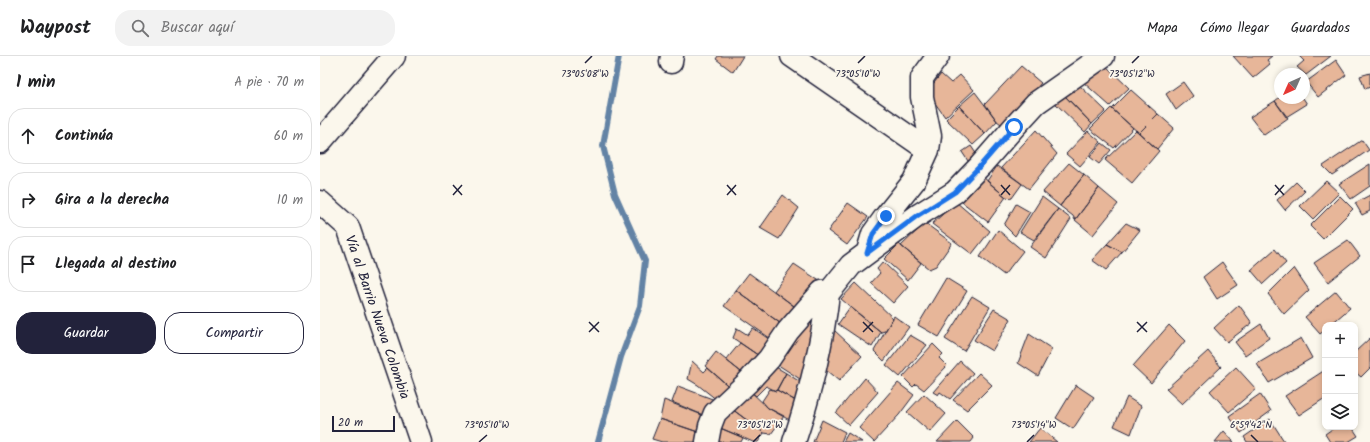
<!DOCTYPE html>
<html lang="es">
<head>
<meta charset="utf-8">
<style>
  body { margin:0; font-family:Kalam,sans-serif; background:#f2f2f2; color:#202124 }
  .controls { position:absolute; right:12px; bottom:12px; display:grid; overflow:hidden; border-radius:8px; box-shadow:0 2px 6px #0003 }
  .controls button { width:36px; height:36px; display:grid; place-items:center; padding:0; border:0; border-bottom:1px solid #e0e0e0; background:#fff; color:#202124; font:20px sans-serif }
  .compass { position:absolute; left:954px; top:12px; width:36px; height:36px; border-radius:50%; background:#fff; box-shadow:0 2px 6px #0003; rotate:225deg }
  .scale { position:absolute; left:12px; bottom:10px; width:63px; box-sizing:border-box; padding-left:4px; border:2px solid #22223b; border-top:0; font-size:11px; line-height:14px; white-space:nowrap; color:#22223b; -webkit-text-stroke:3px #fbf7ec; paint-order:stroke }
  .stop { position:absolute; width:12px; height:12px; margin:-9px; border:3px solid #1a73e8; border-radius:50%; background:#fff }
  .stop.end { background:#1a73e8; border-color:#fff; box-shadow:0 1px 4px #0008 }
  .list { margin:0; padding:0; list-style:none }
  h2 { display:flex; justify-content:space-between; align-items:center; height:52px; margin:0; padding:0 16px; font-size:17px }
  h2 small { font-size:13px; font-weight:400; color:#757577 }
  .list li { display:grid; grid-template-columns:26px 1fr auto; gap:12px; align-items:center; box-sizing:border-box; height:56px; margin:0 8px 8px; padding:0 8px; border:1px solid #e0e0e0; border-radius:16px }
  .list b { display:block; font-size:15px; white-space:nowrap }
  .list em { font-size:13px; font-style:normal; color:#757577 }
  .actions { display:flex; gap:8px; padding:12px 16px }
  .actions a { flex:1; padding:9px 0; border:1px solid #22223b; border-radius:16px; text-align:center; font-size:14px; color:#22223b }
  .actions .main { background:#22223b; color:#fff }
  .icon { flex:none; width:22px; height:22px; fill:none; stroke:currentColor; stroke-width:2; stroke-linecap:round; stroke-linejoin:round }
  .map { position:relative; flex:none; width:1050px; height:386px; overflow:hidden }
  header { display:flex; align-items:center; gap:24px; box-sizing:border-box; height:56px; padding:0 20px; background:#fff; border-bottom:1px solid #e0e0e0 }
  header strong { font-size:19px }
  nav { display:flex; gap:22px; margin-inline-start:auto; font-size:14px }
  .search { width:280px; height:36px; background:#f2f2f2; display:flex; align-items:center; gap:10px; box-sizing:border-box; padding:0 14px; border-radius:16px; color:#757577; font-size:15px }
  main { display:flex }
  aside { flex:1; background:#fff }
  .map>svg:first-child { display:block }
</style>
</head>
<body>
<header>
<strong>Waypost</strong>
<div class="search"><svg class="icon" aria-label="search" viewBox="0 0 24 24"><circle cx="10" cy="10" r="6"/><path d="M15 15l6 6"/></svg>Buscar aquí</div>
<nav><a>Mapa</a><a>Cómo llegar</a><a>Guardados</a></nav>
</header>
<main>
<aside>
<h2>1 min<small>A pie · 70 m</small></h2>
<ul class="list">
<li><svg class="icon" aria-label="ahead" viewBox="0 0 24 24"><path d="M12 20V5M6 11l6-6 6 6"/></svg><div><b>Continúa</b></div><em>60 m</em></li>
<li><svg class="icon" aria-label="right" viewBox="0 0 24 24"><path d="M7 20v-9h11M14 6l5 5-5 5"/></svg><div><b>Gira a la derecha</b></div><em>10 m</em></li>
<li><svg class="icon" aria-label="arrive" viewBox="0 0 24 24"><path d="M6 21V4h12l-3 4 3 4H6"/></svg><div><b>Llegada al destino</b></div></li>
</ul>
<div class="actions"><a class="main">Guardar</a><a>Compartir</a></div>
</aside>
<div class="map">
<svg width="1050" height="386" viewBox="0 0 1050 386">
  <rect width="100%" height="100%" fill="#fbf7ec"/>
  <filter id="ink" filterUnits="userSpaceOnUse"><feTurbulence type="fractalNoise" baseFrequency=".025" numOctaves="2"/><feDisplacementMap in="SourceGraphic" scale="8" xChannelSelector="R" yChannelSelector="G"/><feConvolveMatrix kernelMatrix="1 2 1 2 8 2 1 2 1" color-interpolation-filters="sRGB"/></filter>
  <g filter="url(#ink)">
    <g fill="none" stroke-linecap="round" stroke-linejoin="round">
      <path stroke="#6383a5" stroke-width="6" d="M278 386 301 301 320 250 325 205 295 138 283 90 299 0"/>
    </g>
    <path fill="#e7b699" stroke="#22223b" d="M398 0H423L413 16 396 3Z
      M913 0H952L947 4 950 8 933 22Z
      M979 0H1011L986 19 977 11 984 5Z
      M1016 4 1026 19 998 41 986 26Z
      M784 8 809 32 790 50 763 26Z
      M701 10 721 27 685 71 677 65 665 48Z
      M1050 17V31L1045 33 1040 20Z
      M621 18 631 27 640 19 654 34 625 61 607 36Z
      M863 26 873 40 856 54 846 38Z
      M757 27 786 55 772 68 745 40Z
      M811 34 838 58 819 77 792 53Z
      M655 36 677 65 665 78 639 50Z
      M743 38 772 68 765 76 734 46Z
      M960 41 983 42 987 48 966 61 955 45Z
      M955 45 968 62 944 79 930 61Z
      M639 50 665 78 653 89 626 63Z
      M791 52 813 72 794 92 770 73Z
      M838 58 854 72 837 93 819 77Z
      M716 74 737 98 709 133 681 112Z
      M816 74 839 95 812 127 785 104Z
      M768 75 781 86 760 110 746 98Z
      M1042 84 1049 94 1012 119 1003 110Z
      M782 87 791 94 779 108 770 101Z
      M651 90 659 102 650 108 642 96Z
      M749 107 764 119 740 150 723 136Z
      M1050 108V130L1031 143 1019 128Z
      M677 110 702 128 692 142 686 141 667 125Z
      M764 119 779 132 755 164 753 160 740 150Z
      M663 121 686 141 668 166 638 143Z
      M1006 125 1019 137 993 163 980 150Z
      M976 126 985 135 965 154 957 144Z
      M779 132 798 148 773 179 755 164Z
      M463 139 479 152 459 183 440 172Z
      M1050 139V155L1042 159 1035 147Z
      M1020 140 1033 153 1003 183 990 170Z
      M722 141 738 153 714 184 700 176Z
      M636 146 670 175 652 198 612 168Z
      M528 147 548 161 527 189 508 175Z
      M696 148 710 156 695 180 684 169Z
      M738 153 751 163 726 202 710 191Z
      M605 167 632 187 616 210 609 213 581 190Z
      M806 167 820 174 802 196 787 188Z
      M678 174 703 195 684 219 660 201Z
      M1028 184 1040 200 1008 226 994 207Z
      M579 188 601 207 588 224 564 203Z
      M787 188 802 196 786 214 772 204Z
      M955 193 966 207 943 228 931 214Z
      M563 206 588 230 573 247 551 227 560 217 557 213Z
      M902 206 918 229 897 243 883 221Z
      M474 208 501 226 478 253 454 235Z
      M974 212 989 234 964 258 948 238Z
      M429 217 478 253 465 271 416 234Z
      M626 222 647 235 619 281 598 269Z
      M536 227 573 262 565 275 561 276 521 243Z
      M416 234 465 271 454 285 404 250Z
      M1016 235 1030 252 1010 269H1005V274L1000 278 985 261Z
      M652 240 670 251 644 295 625 283Z
      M919 249 932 267 907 286 894 272Z
      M530 251 561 276 552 291 518 268Z
      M674 253 691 263 672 295 654 284Z
      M574 260 589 271 564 305 554 295Z
      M485 261 497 270 490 304 480 323 452 305Z
      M941 268 949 282 925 299 915 286Z
      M849 269 865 285 831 327 813 310Z
      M417 272 428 279 433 272 456 288 445 304 413 282Z
      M514 274 542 300 519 325 501 310 510 275Z
      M709 278 732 293 718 320 698 307Z
      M590 279 607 289 580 321 566 309Z
      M981 282 992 302 949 327 937 308Z
      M1050 282V312L1041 321 1035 316V296Z
      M420 287 445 304 426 320 406 304Z
      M613 288 623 298 619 302 627 310 604 334 596 328 593 331 583 321Z
      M888 295 901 311 862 348 846 333Z
      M396 296 426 320 413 334 385 310Z
      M372 305 384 316 388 312 413 334 402 348 378 329 368 323Z
      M640 305 653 317 630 343 620 336 618 339 613 336Z
      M449 307 466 317 456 335 446 330 436 340 427 332Z
      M916 311 936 333 909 356 890 335Z
      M1005 314V342L979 359 965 340Z
      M466 317 485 329 479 347 457 334Z
      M659 317 672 329 647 354 633 344Z
      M545 322 558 336 529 369 516 357Z
      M578 327 594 339 579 359 554 386 539 372Z
      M756 329 774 341 753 373 736 362Z
      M358 330 395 344 390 362 352 346Z
      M427 332 448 352 464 360 451 378 444 377 408 350Z
      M450 333 456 335 457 334 481 348 473 366 448 352 442 345Z
      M604 338 626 358 610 376 587 356Z
      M940 338 951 355 921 377 909 360Z
      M807 341 821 350 811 378 794 370Z
      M344 344 390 362 384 378 340 363Z
      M408 350 444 377 438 386H433L393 369Z
      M340 363 384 378 382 386H342L332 383Z
      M950 363 964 385 962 386H927L924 381Z
      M502 364 525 376 521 386H493Z
      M637 365 654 382 651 386H617Z
      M393 369 422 381 423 382 421 386H390Z
      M1015 371H1032L1038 380 1028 386H1010L1005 378Z
      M720 372 737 386H709Z
      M904 375 914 386H895Z
      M528 377 542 386H523Z"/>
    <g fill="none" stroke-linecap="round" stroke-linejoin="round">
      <defs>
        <path id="minor" d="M472 0 608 94
          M351 6 352 0
          M0 86 74 0
          M0 146 28 171 101 386
          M548 195 553 178 566 160 594 125 608 94 610 80 602 41V22L618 0
          M387 386 390 370 395 357 427 327 449 303 468 275 502 236 510 235
          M474 386C490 338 502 289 508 238L510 235 531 209 597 160 635 136 660 110 694 71 716 47 783 0"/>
      </defs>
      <use href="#minor" stroke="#22223b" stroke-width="25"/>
      <use href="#minor" stroke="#fbf7ec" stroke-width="22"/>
    </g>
  </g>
  <g fill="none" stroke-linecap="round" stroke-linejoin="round" filter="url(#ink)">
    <path stroke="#1a73e8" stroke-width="5" d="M566 160 553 178 547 197 597 160 635 136 660 110 694 71"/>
  </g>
  <path fill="none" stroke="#22223b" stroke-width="1.5" d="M265 7 272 0M538 7 545 0M812 7 819 0M133 129 142 139M407 129 416 139M681 129 690 139M955 129 964 139M133 139 142 129M407 139 416 129M681 139 690 129M955 139 964 129M269 266 279 276M543 266 553 276M817 266 827 276M269 276 279 266M543 276 553 266M817 276 827 266M931 379 938 386M159 386 167 379M433 386 440 379M707 386 714 379"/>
  <g text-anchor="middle" stroke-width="3.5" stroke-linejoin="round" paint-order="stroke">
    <g font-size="14" fill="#22223b" stroke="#fbf7ec">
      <text transform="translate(58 261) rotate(71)" y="5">Vía al Barrio Nueva Colombia</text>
    </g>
  </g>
  <g font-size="10" text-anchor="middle" fill="#22223b" stroke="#fbf7ec" stroke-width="3.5" stroke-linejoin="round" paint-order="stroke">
    <text x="265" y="21">73°05'08"W</text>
    <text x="538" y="21">73°05'10"W</text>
    <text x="812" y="21">73°05'12"W</text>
    <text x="167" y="372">73°05'10"W</text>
    <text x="440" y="372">73°05'12"W</text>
    <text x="714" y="372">73°05'14"W</text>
    <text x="931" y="372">6°59'42"N</text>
  </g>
</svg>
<div class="controls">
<button>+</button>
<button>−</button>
<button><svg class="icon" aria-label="layers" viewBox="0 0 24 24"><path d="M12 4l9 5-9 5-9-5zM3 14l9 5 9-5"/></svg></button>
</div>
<svg class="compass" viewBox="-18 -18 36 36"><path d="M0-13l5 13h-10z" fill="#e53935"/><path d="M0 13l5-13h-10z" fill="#757577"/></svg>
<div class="scale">20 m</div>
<div class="stop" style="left:694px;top:71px"></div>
<div class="stop end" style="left:566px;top:160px"></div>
</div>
</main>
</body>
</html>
